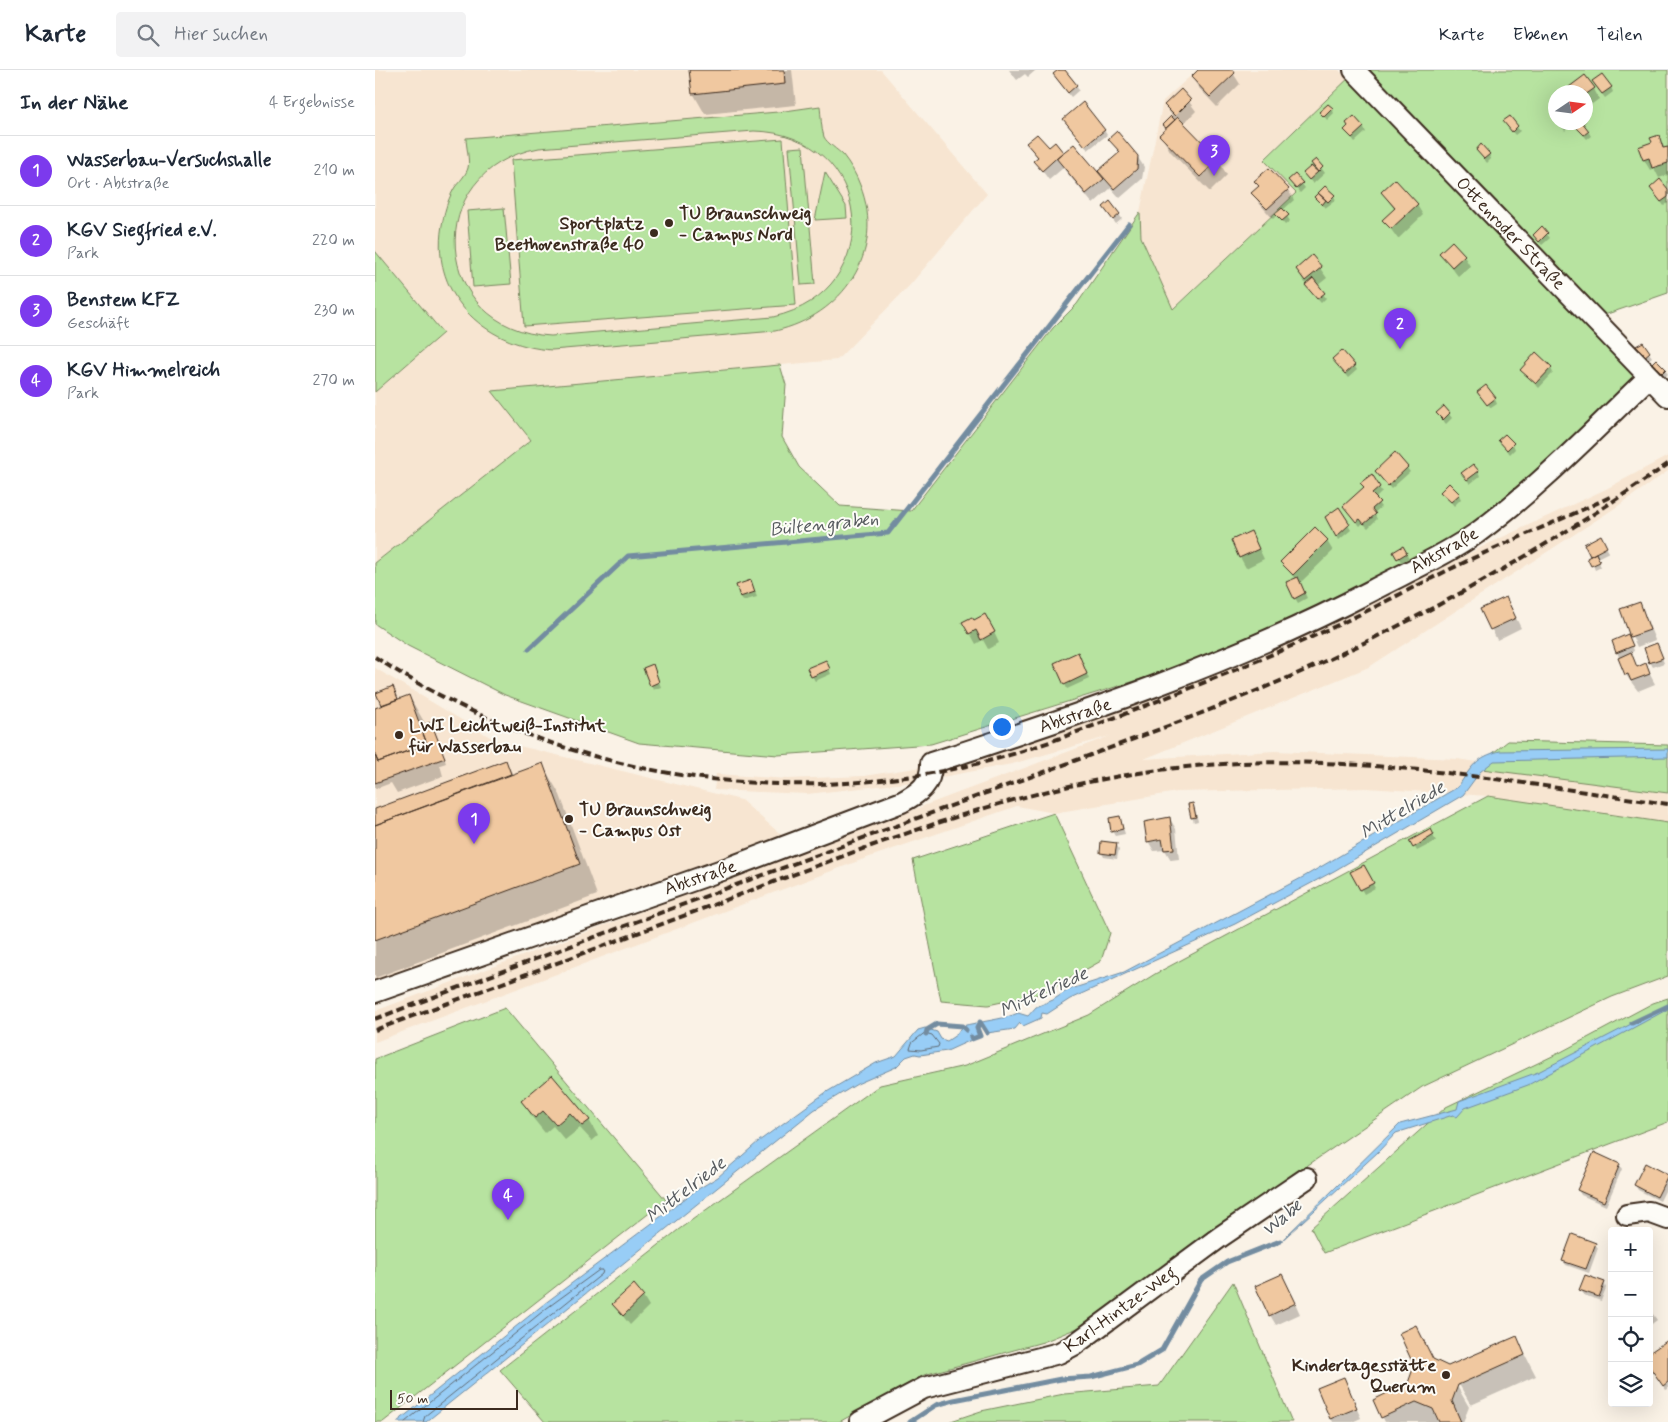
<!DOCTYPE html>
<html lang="de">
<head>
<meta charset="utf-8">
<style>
  body { margin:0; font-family:Mynerve,sans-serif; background:#f2f2f3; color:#1f2937 }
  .controls { position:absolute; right:15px; bottom:15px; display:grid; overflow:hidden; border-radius:5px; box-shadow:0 5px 20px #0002 }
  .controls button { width:45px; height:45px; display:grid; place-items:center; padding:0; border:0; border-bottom:1px solid #e0e1e3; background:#fff; color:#1f2937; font:25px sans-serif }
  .compass { position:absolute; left:1173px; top:15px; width:45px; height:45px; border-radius:50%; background:#fff; box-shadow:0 5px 20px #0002; rotate:77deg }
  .scale { position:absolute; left:15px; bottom:12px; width:128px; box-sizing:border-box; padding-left:5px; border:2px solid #3b2a1e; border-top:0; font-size:14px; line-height:18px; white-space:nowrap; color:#3b2a1e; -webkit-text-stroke:4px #fdfcf7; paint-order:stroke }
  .you { position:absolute; left:626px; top:656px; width:18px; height:18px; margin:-12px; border:4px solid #fff; border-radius:50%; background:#1a73e8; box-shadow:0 0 0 8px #1a73e833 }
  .badge { display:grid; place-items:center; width:32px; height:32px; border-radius:50%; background:#7c3aed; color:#fff; font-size:16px; font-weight:700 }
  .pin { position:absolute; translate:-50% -41px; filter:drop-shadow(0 1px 2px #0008) }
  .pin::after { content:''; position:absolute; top:26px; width:18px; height:15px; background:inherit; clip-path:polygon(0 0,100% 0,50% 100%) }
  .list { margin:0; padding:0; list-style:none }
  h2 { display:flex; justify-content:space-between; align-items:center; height:65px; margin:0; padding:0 20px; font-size:21px }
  h2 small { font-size:16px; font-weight:400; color:#747a83 }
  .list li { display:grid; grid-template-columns:32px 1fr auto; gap:15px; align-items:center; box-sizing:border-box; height:70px; padding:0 20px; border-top:1px solid #e0e1e3 }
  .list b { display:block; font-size:19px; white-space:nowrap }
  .list p { margin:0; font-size:16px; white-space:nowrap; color:#747a83 }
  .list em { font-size:16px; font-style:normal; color:#747a83 }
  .icon { flex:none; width:28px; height:28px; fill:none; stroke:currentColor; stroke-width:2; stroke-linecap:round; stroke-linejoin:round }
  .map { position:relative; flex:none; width:1293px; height:1352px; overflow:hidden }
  header { display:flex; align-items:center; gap:30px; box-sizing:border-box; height:70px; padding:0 25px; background:#fff; border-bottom:1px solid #e0e1e3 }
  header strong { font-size:24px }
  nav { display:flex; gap:28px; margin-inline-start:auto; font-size:18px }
  .search { width:350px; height:45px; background:#f2f2f3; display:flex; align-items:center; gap:12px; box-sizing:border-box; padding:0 18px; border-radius:5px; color:#747a83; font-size:19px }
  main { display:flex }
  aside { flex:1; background:#fff }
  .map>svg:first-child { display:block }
</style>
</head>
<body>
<header>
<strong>Karte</strong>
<div class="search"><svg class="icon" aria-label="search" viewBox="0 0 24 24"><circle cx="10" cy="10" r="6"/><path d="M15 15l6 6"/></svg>Hier suchen</div>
<nav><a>Karte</a><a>Ebenen</a><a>Teilen</a></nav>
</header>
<main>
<aside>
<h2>In der Nähe<small>4 Ergebnisse</small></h2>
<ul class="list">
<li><span class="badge">1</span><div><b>Wasserbau-Versuchshalle</b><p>Ort · Abtstraße</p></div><em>210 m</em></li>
<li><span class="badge">2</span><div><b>KGV Siegfried e.V.</b><p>Park</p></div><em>220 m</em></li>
<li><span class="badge">3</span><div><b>Benstem KFZ</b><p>Geschäft</p></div><em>230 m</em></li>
<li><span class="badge">4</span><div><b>KGV Himmelreich</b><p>Park</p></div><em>270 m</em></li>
</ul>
</aside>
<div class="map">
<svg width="1293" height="1352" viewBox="0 0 1293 1352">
  <rect width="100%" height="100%" fill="#faf2e6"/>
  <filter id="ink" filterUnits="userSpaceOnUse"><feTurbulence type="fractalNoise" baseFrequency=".02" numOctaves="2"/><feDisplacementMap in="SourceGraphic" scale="10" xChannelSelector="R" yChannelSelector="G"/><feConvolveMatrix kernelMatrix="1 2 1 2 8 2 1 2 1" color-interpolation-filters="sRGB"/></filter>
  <g filter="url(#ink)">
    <path fill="#f7e5d1" d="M0 0H506L612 124 535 215 462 290 118 321 156 370 0 493V322L67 263 0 181Z
      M822 0H964L973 10 889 89 922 123 797 239 766 167 765 142 788 31Z
      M1293 386V401L1240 438 994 597 769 689 900 681 1082 689 1293 721V753L1113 726 992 718 802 722 679 743 642 736 486 790 0 972V941L735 666 637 694 540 712 432 724 339 720 341 704 413 709 489 706 566 694 970 544 1117 472 1231 419Z
      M0 598 120 670 366 730 409 767 0 916Z"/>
    <path fill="#b7e3a0" stroke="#79865f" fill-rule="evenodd" d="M982 0H1293V223L1212 251 1262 306 1116 442 1055 480 924 549 818 593 556 674 403 685 264 673 130 625 33 576 0 554V493L156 370 117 321 405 295 411 315 407 367 424 397 465 436 536 441 678 258 702 234 765 142 766 167 798 239 921 123 889 90ZM1180 22H1210V52H1180Z
      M445 36C446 45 446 58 449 67 452 73 463 80 468 85 475 94 481 104 485 115 512 183 467 246 400 261L177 280C108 276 52 222 68 150 70 139 74 127 80 117 84 112 91 105 93 98 95 90 91 76 91 68L403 42ZM379 61C499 63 515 221 398 247L176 266C56 260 45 100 164 78Z
      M408 69 421 235 149 256 136 90Z
      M428 77 440 214 426 215 414 78Z
      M450 102 471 136 472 148 440 150Z
      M129 138 136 214 98 217 92 141Z
      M0 181 68 263 0 322Z
      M1133 671 1293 675V723L1099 698Z
      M1113 726 1293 753V906L1237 927 1047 1017 879 1132 705 1257 668 1272 549 1305 464 1352H170L125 1300 303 1160 505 1015 590 996 714 945 780 904Z
      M679 743 735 863 726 891 669 923 613 935 566 931 538 790Z
      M1293 928V1052L949 1183 936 1158 1071 1037 1186 982 1278 933Z
      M130 938 291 1130 8 1352H0V989Z
      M858 1212 917 1352H573L606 1341 689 1324 784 1316Z"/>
    <path fill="#98cdf6" stroke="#738ca0" d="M1293 679V687L1119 691 1105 702 1088 725 959 801 860 854 695 929 672 944 667 943 666 948 648 956 645 953 640 959 612 963 605 952 602 958 605 966 572 981 545 985 540 984 531 987 521 997 482 1014 439 1040 51 1352H22L169 1234 320 1121 343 1107 384 1071 450 1023 501 993 521 986 543 960 550 958 562 962 566 969 572 971 581 965 587 956C602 952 631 949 643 943L653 946 661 937 678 930 693 920 749 902 930 806 1083 717C1096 697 1101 687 1125 681Z
      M1293 935V939L1153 1015 1090 1038 1082 1047 1078 1045 1021 1063 1003 1082 902 1175 1025 1054 1082 1039 1084 1031 1163 1002Z"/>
    <path fill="#0003" d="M316 0H417L421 35 330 44 318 23Z
      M634 0H661L653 7 650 4 642 10Z
      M685 0H688L704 20 696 27 682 9Z
      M825 0H856L865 14 842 37 823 17 817 7Z
      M1218 12 1236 17 1238 22 1230 28Z
      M1195 17 1219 19 1224 29 1210 39V22H1199Z
      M806 21 821 41 808 54 843 90 852 105 835 122 795 81 786 65 792 60 789 55 797 46 790 35Z
      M957 39 959 43 952 50 946 42Z
      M1180 41V49L1177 44Z
      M1135 48 1145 61 1140 65 1132 56Z
      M1183 52H1199L1190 61Z
      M692 54 729 60 732 65 713 80Z
      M988 57 991 62 980 72 971 60Z
      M1205 61H1213L1216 66 1212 69Z
      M1283 66 1290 79 1293 80V105L1284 108 1279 98 1275 100 1269 90Z
      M735 69 762 86 769 97 767 109 745 128 736 118 718 134 688 98 674 110 660 91 663 88 653 74 674 79 679 74 688 84 723 104 745 84Z
      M1102 80 1114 84 1116 89 1112 93Z
      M941 91 950 103 938 114 930 104Z
      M915 111 927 114 930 118 925 123Z
      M1020 111 1042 135 1048 145 1023 169 1009 150 1020 140 1007 122Z
      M881 112 913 120 919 130 908 140 915 151 910 155 902 145 898 149 884 133 878 123 884 117Z
      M1293 121V133L1289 136 1279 122Z
      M959 126 961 130 950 138 941 127Z
      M729 138 744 144 747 149 741 154Z
      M1167 158 1175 168 1167 175 1162 170Z
      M1065 183 1089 186 1095 196 1083 206Z
      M937 187 952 208 942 216 951 228 946 233 934 220 922 199Z
      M1267 273 1277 287 1272 291 1265 281Z
      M961 294 979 295 982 300 973 308Z
      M1278 294 1290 300 1293 304 1290 307Z
      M1176 298 1178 303 1164 318 1147 300Z
      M1107 327 1120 329 1122 334 1116 338Z
      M1063 344H1074L1077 348 1071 354Z
      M1124 370 1138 374 1140 379 1135 384Z
      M1032 398 1035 402 1016 419 1001 402Z
      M1103 401 1105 406 1095 414 1091 408Z
      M996 406 1007 422 1000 429 1006 437 999 443 1002 449 993 458 988 453 985 456 969 437 990 418 987 414Z
      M1067 422 1084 425 1086 429 1079 436Z
      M963 439 976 460 964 470 952 447Z
      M876 462 889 489 871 498 865 487Z
      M1225 467 1234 482 1222 488 1226 497 1220 500 1210 475Z
      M952 471 958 481 925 513 932 528 923 533 920 528V509L907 492Z
      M1028 477 1034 488 1026 492 1020 482Z
      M376 512 382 527 368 531 366 527Z
      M1265 533 1280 570 1262 577 1246 540Z
      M1136 538 1146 558 1122 570 1107 540Z
      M599 552 616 556 624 573 613 579 608 570 601 574 595 563Z
      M1256 571 1259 581 1255 583 1263 598 1270 595 1280 614 1263 621 1251 605 1242 582Z
      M1282 574 1289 593 1278 597 1275 592Z
      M705 588 714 609 692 619 690 614Z
      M278 596 286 617 278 620 276 615Z
      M453 596 456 604 440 611 437 606Z
      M3 623H21L23 630 34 626 51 655 58 658 71 693 65 695 68 706 22 723 16 713 0 719V639L8 636Z
      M131 692 138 705 167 694 185 725 222 825 0 908V740Z
      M818 735 820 739 823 751 819 752 817 747Z
      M745 747 750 764 740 766 737 761Z
      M795 749 801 759 804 789 796 790 790 780 779 781 773 771Z
      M1055 760 1061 771 1042 781 1036 771Z
      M741 774 744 779 742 789 729 787 726 782Z
      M988 796 1000 818 989 824 977 803Z
      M177 1007 214 1050 223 1066 217 1071 205 1058 190 1070 178 1056 170 1063 157 1047 148 1032Z
      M1244 1095 1247 1099 1231 1136 1206 1125 1203 1120Z
      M1271 1095 1293 1106V1115L1285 1131 1263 1120 1260 1115Z
      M1220 1174 1223 1178 1214 1203 1191 1195 1188 1190Z
      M1229 1213 1231 1218 1226 1231 1209 1225 1206 1220Z
      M912 1215 925 1244 901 1255 895 1245Z
      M268 1226 274 1236 255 1255 239 1235Z
      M1274 1239 1282 1250 1274 1256Z
      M1040 1256 1059 1291 1073 1297 1141 1267 1161 1306 1096 1335 1085 1316H1082L1094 1337 1088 1352H1010L999 1330 1034 1314 1040 1296Z
      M1293 1272V1319L1291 1320 1274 1295Z
      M968 1309 986 1348 977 1352H958L956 1348Z"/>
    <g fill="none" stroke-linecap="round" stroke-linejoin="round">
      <path stroke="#606b74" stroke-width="1" d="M550 963 557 965 564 974 563 977 546 980 535 979 537 973Z
        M30 1352 172 1238 224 1200H228L227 1204 50 1346 48 1352"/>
      <path stroke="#738ca0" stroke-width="5" d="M154 579 253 486 513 463 754 154
        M1257 953 1293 936
        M551 964 552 960 562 954 587 956 591 960
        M596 967 597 969 605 966 602 958 605 952 612 963
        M535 1352 561 1335 579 1330 686 1309 716 1307 762 1295 787 1280 826 1210 852 1192 905 1171"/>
    </g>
    <path fill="#f0c8a0" stroke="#3b2a1e" d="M314 0H409L410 14 317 24Z
      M683 0H690L702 15 693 23 678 4Z
      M823 0H858L860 3 835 27 816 7Z
      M1227 4 1237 17 1227 24 1217 11Z
      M1210 5 1220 18 1210 25V22H1198L1194 17Z
      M806 19 816 30 800 46 789 35Z
      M708 32 730 60 710 76 688 49Z
      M953 34 958 38 949 47 944 42Z
      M796 46 800 50 791 58 787 55Z
      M979 46 989 57 977 68 969 60 973 56 971 53Z
      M1135 46 1143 56 1137 62 1128 51Z
      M803 47 844 89 825 107 784 65Z
      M1207 52 1214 61 1209 65 1201 57Z
      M742 61 763 86 762 99 739 119 723 101 745 82 733 69Z
      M662 64 674 77 680 72 688 82 667 101 658 91 663 87 651 73Z
      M1284 65 1288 78 1293 77V93L1277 98 1274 88 1268 90 1263 77 1277 72 1275 68Z
      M699 74 729 109 711 124 681 88Z
      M1106 74 1115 84 1109 89 1101 80Z
      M941 89 948 97 943 102 936 93Z
      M936 96 943 102 934 110 928 103Z
      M894 98 914 119 892 139 876 123 884 116 879 111Z
      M920 104 928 113 921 119 913 110Z
      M1020 109 1043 134 1016 159 1007 150 1020 138 1006 122Z
      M1285 109 1293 119V127L1286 132 1275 118Z
      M950 116 960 125 953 132 943 123Z
      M943 123 951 130 947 135 939 127Z
      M735 131 745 144 738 150 728 137Z
      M907 138 914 145 907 151 900 144Z
      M1167 156 1173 163 1164 172 1158 165Z
      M1077 171 1090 185 1077 197 1064 183Z
      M937 185 947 197 930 211 921 199Z
      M938 208 950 223 942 229 930 215Z
      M1268 272 1275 282 1269 287 1261 276Z
      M967 280 980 295 970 304 957 289Z
      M1161 282 1177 297 1161 314 1145 300Z
      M1281 289 1291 299 1287 303 1277 293Z
      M1111 315 1121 328 1112 335 1102 322Z
      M1069 336 1075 343 1068 350 1061 343Z
      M1130 364 1139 373 1132 380 1123 370Z
      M1020 382 1033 397 1013 416 1000 401Z
      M1098 394 1104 401 1092 410 1086 403Z
      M997 404 1005 417 997 424 1005 432 997 439 1001 444 989 454 985 449 981 452 968 436 989 417 985 413Z
      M1074 413 1085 424 1076 432 1065 422Z
      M964 437 975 454 961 467 950 447Z
      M940 457 953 470 918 505 905 492Z
      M876 461 884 479 864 488 856 470Z
      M1226 465 1232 477 1215 486 1209 474Z
      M1028 476 1032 483 1022 489 1018 482Z
      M1221 483 1225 492 1216 496 1212 488Z
      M923 507 930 523 919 529 911 512Z
      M376 510 380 522 365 527 361 515Z
      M1131 527 1141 548 1115 560 1105 539Z
      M1265 532 1275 560 1255 567 1245 539Z
      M610 544 620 562 606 570 601 560 594 564 587 552 597 547 599 550Z
      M1253 564 1258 576 1241 583 1237 571Z
      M1282 573 1288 588 1274 593 1269 578Z
      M703 582 712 604 689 615 679 593Z
      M1256 582 1262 597 1271 593 1275 604 1256 611 1253 604 1250 605 1243 588Z
      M451 590 455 599 436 607 432 598Z
      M278 594 284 612 275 616 268 598Z
      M18 616 23 629 6 635 1 623Z
      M34 625 52 674 3 692 0 685V638Z
      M56 652 70 688 0 713V685L3 692 52 674 45 656Z
      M131 690 136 704 0 755V739Z
      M168 693 205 794 0 870V755Z
      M818 733 821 747 816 748 813 734Z
      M745 746 748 759 736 762 734 748Z
      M795 747 799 779 789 780 787 769 772 772 769 752Z
      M1056 759 1059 765 1038 778 1034 771Z
      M726 771 742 773 740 785 725 783Z
      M989 795 999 813 985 820 975 802Z
      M177 1005 215 1050 207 1056 195 1043 181 1055 168 1041 160 1048 146 1031Z
      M1219 1082 1245 1094 1229 1132 1202 1120Z
      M1270 1093 1293 1105 1282 1127 1259 1115Z
      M1197 1164 1221 1173 1211 1199 1187 1191Z
      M907 1204 921 1233 894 1246 880 1216Z
      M1210 1205 1230 1212 1224 1227 1204 1220Z
      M259 1214 269 1226 248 1246 237 1234Z
      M1041 1255 1058 1289 1073 1296 1142 1266 1150 1285 1083 1315 1077 1331 1086 1352H1064L1058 1339 1041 1332 1006 1348 998 1330 1033 1313 1039 1296 1024 1263Z
      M1293 1270V1312L1288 1316 1274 1296V1283Z
      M969 1307 982 1338 955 1349 942 1318Z"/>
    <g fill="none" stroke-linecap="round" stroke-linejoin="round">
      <defs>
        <path id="minor" d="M979 0 1293 326
          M0 922 353 798 527 732C544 723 557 714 556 693 707 644 856 594 996 521 1032 502 1069 486 1102 463 1164 417 1218 361 1274 307
          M1252 1145 1274 1142 1293 1149
          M485 1352 549 1318 684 1283 699 1275 845 1167 932 1108"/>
      </defs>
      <use href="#minor" stroke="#3b2a1e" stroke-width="24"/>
      <use href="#minor" stroke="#fdfcf7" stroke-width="20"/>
      <path stroke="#3b2a1e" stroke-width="4" stroke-dasharray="8 4" stroke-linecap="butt" d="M0 587C175 702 392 742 596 695 648 684 698 663 747 645 821 616 895 587 967 553 1007 534 1046 513 1086 494 1135 470 1187 450 1237 426
        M0 949C186 879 372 811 559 742 676 699 795 658 910 609 1044 551 1173 478 1293 394
        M0 960C124 914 248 869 372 822 519 767 654 713 811 697 972 680 1134 712 1293 734"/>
    </g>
  </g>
  <g fill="#3b2a1e" stroke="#fdfcf7" stroke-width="2">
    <circle cx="294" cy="153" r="5"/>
    <circle cx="279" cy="163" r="5"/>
    <circle cx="24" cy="665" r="5"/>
    <circle cx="194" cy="749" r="5"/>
    <circle cx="1071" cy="1305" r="5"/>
  </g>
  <g text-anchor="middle" stroke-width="4" stroke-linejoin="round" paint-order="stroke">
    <g font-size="18" font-weight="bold" fill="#3b2a1e" stroke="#fdfcf7" text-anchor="start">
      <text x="304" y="149">TU Braunschweig<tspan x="304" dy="21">- Campus Nord</tspan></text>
      <text x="269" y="159" text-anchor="end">Sportplatz<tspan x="269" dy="21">Beethovenstraße 40</tspan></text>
      <text x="34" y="661">LWI Leichtweiß-Institut<tspan x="34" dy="21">für Wasserbau</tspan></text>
      <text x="204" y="745">TU Braunschweig<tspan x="204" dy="21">- Campus Ost</tspan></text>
      <text x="1061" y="1301" text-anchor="end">Kindertagesstätte<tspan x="1061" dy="21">Querum</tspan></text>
    </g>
    <g font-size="18" fill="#3b2a1e" stroke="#fdfcf7">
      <text transform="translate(1136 163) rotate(46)" y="6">Ottenroder Straße</text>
      <text transform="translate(1069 480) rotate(-30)" y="6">Abtstraße</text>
      <text transform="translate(700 645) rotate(-19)" y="6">Abtstraße</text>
      <text transform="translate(325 807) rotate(-19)" y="6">Abtstraße</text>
      <text transform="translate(745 1239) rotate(-36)" y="6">Karl-Hintze-Weg</text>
    </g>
    <g font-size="19" font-style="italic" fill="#575b5f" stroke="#fdfcf7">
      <text transform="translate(449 453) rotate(-6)" y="7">Bültengraben</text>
      <text transform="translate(1027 739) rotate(-31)" y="7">Mittelriede</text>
      <text transform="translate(668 921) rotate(-25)" y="7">Mittelriede</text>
      <text transform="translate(310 1119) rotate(-38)" y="7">Mittelriede</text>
      <text transform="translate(906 1147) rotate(-39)" y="7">Wabe</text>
    </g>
  </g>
</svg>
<div class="controls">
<button>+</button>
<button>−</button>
<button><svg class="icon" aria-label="locate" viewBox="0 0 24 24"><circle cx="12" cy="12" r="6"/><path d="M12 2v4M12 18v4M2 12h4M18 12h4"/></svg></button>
<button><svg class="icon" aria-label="layers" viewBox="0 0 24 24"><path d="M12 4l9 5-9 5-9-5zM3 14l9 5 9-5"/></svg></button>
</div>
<svg class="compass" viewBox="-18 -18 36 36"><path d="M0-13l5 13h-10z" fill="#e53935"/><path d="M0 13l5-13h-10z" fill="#747a83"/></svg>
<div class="scale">50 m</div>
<div class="you"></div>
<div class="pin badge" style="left:99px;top:774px">1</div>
<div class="pin badge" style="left:1025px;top:279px">2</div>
<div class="pin badge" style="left:839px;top:106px">3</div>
<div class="pin badge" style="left:133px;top:1150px">4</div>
</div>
</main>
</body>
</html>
